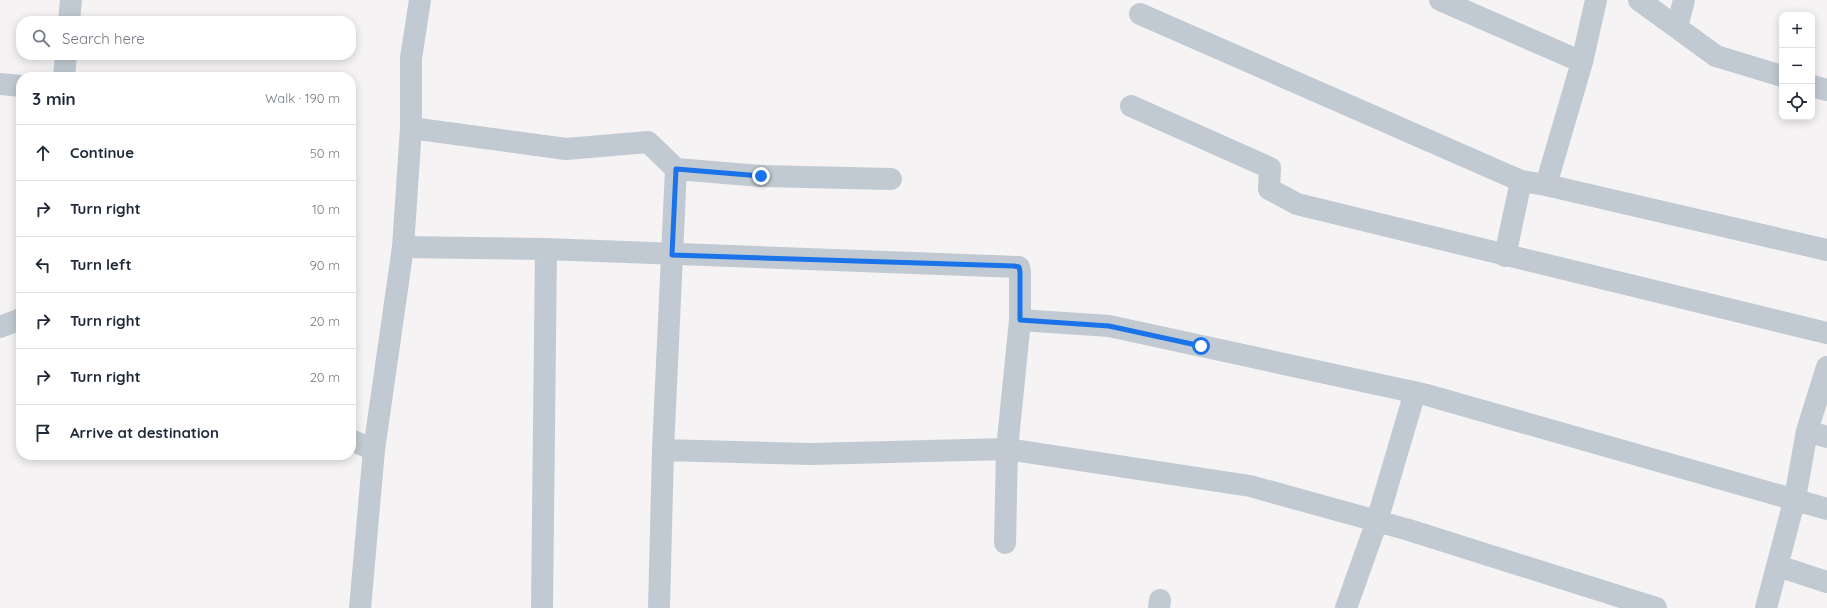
<!DOCTYPE html>
<html lang="en">
<head>
<meta charset="utf-8">
<style>
  body { margin:0; font-family:Quicksand,sans-serif; background:#f2f2f3; color:#1f2937 }
  .controls { position:absolute; right:12px; top:12px; display:grid; overflow:hidden; border-radius:8px; box-shadow:0 2px 10px #0003 }
  .controls button { width:36px; height:36px; display:grid; place-items:center; padding:0; border:0; border-bottom:1px solid #e0e1e3; background:#fff; color:#1f2937; font:20px sans-serif }
  .stop { position:absolute; width:12px; height:12px; margin:-9px; border:3px solid #1a73e8; border-radius:50%; background:#fff }
  .stop.end { background:#1a73e8; border-color:#fff; box-shadow:0 1px 4px #0008 }
  .list { margin:0; padding:0; list-style:none }
  h2 { display:flex; justify-content:space-between; align-items:center; height:52px; margin:0; padding:0 16px; font-size:17px }
  h2 small { font-size:13px; font-weight:400; color:#747a83 }
  .list li { display:grid; grid-template-columns:26px 1fr auto; gap:12px; align-items:center; box-sizing:border-box; height:56px; padding:0 16px; border-top:1px solid #e0e1e3 }
  .list b { display:block; font-size:15px; white-space:nowrap }
  .list em { font-size:13px; font-style:normal; color:#747a83 }
  .icon { flex:none; width:22px; height:22px; fill:none; stroke:currentColor; stroke-width:2; stroke-linecap:round; stroke-linejoin:round }
  .map { position:relative; flex:none; width:1827px; height:608px; overflow:hidden }
  .search { position:absolute; background:#fff; box-shadow:0 2px 10px #0003; left:16px; top:16px; width:340px; height:44px; display:flex; align-items:center; gap:10px; box-sizing:border-box; padding:0 14px; border-radius:16px; color:#747a83; font-size:15px }
  .panel { position:absolute; background:#fff; box-shadow:0 2px 10px #0003; left:16px; top:72px; width:340px; height:388px; border-radius:16px }
  .map>svg:first-child { display:block }
</style>
</head>
<body>
<div class="map">
<svg width="1827" height="608" viewBox="0 0 1827 608">
  <rect width="100%" height="100%" fill="#f5f3f3"/>
  <g fill="none" stroke-linecap="round" stroke-linejoin="round">
    <path stroke="#c1cad2" stroke-width="22" d="M1440 0 1582 62
      M1639 0 1716 56 1782 76
      M1140 14 1521 181 1546 185 1827 250
      M69 21 71 0
      M1677 27 1684 0
      M64 77 66 55
      M0 84 21 86
      M1812 86 1827 90
      M1131 106 1270 168 1269 189 1297 204 1827 333
      M411 128 566 149 648 142 676 169 663 450 659 608
      M676 169 761 176 891 179
      M1546 185 1582 62 1596 0
      M403 247 546 249 1019 267 1020 272V320L1007 449 1005 543
      M1505 256 1521 181
      M1020 320 1109 326 1427 395 1827 509
      M0 327 21 319
      M1807 431 1827 437
      M351 440 374 450
      M663 450 811 454 1007 449 1250 486 1409 530 1656 608
      M1778 566 1827 582
      M360 608 374 450 403 247 411 128V58L420 0
      M542 608 546 249
      M1159 608 1160 600
      M1346 608 1377 521 1415 392
      M1766 608 1795 498 1807 431 1827 367"/>
  </g>
  <g fill="none" stroke-linecap="round" stroke-linejoin="round">
    <path stroke="#1a73e8" stroke-width="5" d="M761 176 676 169 672 255 1014 266 1019 267 1020 272V320L1109 326 1201 346"/>
  </g>
</svg>
<div class="controls">
<button>+</button>
<button>−</button>
<button><svg class="icon" aria-label="locate" viewBox="0 0 24 24"><circle cx="12" cy="12" r="6"/><path d="M12 2v4M12 18v4M2 12h4M18 12h4"/></svg></button>
</div>
<div class="stop" style="left:1201px;top:346px"></div>
<div class="stop end" style="left:761px;top:176px"></div>
<div class="search"><svg class="icon" aria-label="search" viewBox="0 0 24 24"><circle cx="10" cy="10" r="6"/><path d="M15 15l6 6"/></svg>Search here</div>
<section class="panel">
<h2>3 min<small>Walk · 190 m</small></h2>
<ul class="list">
<li><svg class="icon" aria-label="ahead" viewBox="0 0 24 24"><path d="M12 20V5M6 11l6-6 6 6"/></svg><div><b>Continue</b></div><em>50 m</em></li>
<li><svg class="icon" aria-label="right" viewBox="0 0 24 24"><path d="M7 20v-9h11M14 6l5 5-5 5"/></svg><div><b>Turn right</b></div><em>10 m</em></li>
<li><svg class="icon" aria-label="left" viewBox="0 0 24 24"><path d="M17 20v-9H6M10 6l-5 5 5 5"/></svg><div><b>Turn left</b></div><em>90 m</em></li>
<li><svg class="icon" aria-label="right" viewBox="0 0 24 24"><path d="M7 20v-9h11M14 6l5 5-5 5"/></svg><div><b>Turn right</b></div><em>20 m</em></li>
<li><svg class="icon" aria-label="right" viewBox="0 0 24 24"><path d="M7 20v-9h11M14 6l5 5-5 5"/></svg><div><b>Turn right</b></div><em>20 m</em></li>
<li><svg class="icon" aria-label="arrive" viewBox="0 0 24 24"><path d="M6 21V4h12l-3 4 3 4H6"/></svg><div><b>Arrive at destination</b></div></li>
</ul>
</section>
</div>
</body>
</html>
